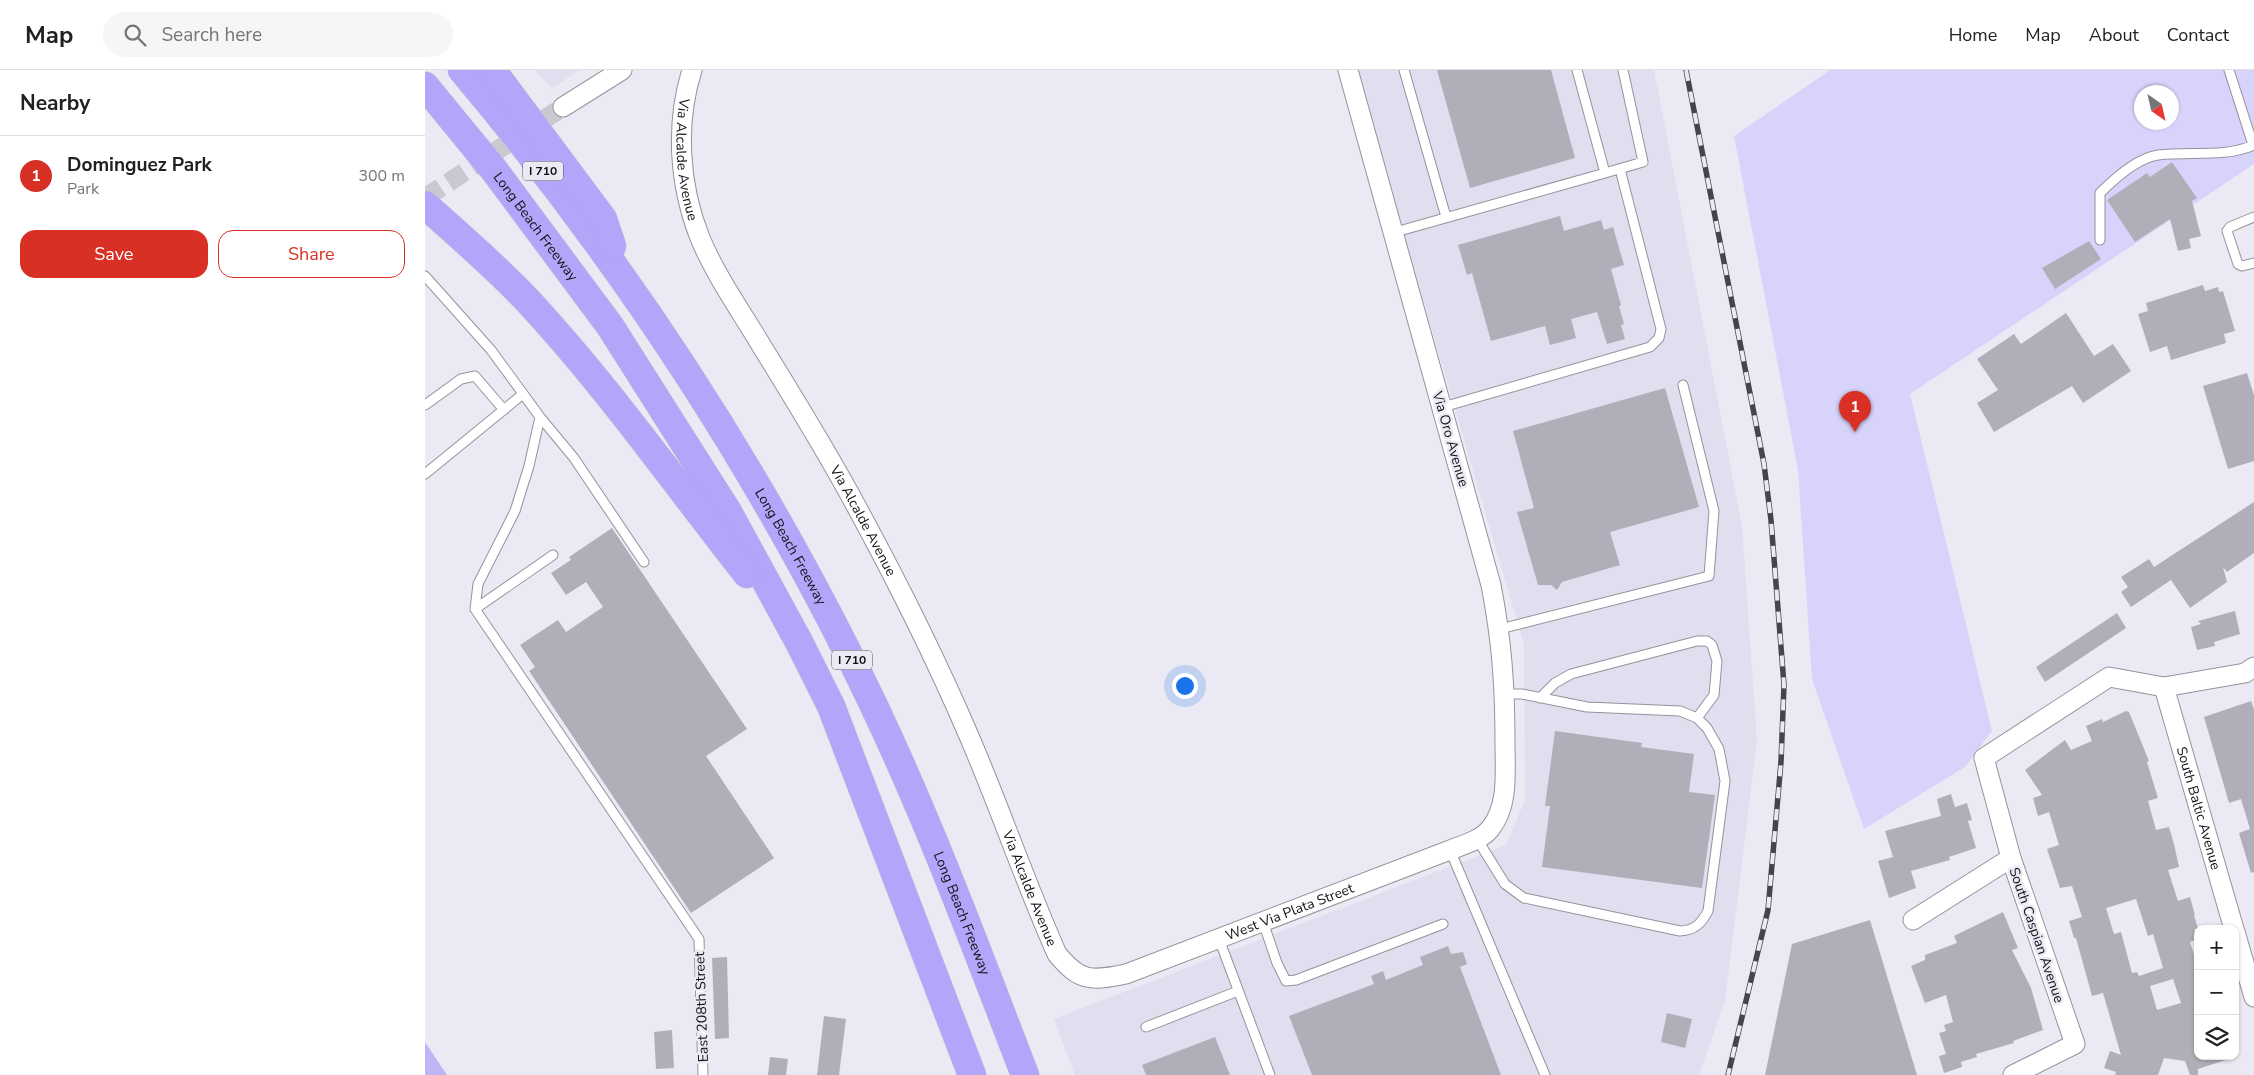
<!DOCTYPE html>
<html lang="en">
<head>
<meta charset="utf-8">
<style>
  body { margin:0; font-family:"Nunito Sans",sans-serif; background:#f6f6f6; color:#202124 }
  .controls { position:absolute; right:15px; bottom:15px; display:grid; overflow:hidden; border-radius:10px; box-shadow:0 1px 4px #0004 }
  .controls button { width:45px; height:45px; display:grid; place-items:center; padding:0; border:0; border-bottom:1px solid #e0e0e0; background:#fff; color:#202124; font:25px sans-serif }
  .compass { position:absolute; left:1709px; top:15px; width:45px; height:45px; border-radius:50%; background:#fff; box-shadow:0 1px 4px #0004; rotate:146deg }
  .you { position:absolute; left:759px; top:615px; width:18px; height:18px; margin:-12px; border:4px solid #fff; border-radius:50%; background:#1a73e8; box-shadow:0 0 0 8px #1a73e833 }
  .badge { display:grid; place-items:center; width:32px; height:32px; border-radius:50%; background:#d93025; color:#fff; font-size:16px; font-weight:700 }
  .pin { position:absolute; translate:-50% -41px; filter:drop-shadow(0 1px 2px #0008) }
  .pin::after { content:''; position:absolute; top:26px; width:18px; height:15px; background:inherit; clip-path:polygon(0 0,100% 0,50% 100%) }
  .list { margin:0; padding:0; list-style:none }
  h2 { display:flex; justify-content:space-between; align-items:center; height:65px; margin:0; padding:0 20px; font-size:21px }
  h2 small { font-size:16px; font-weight:400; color:#757577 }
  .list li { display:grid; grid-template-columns:32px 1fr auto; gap:15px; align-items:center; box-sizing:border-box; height:80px; padding:0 20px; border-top:1px solid #e0e0e0 }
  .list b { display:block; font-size:19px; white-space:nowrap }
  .list p { margin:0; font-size:16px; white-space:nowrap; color:#757577 }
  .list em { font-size:16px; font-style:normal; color:#757577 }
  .actions { display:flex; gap:10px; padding:15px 20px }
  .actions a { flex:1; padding:11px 0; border:1px solid #d93025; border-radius:15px; text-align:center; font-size:18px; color:#d93025 }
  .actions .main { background:#d93025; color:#fff }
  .icon { flex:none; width:28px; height:28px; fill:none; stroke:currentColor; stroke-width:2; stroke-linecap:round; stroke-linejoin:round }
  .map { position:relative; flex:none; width:1829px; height:1005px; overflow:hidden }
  header { display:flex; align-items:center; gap:30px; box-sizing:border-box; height:70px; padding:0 25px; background:#fff; border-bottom:1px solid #e0e0e0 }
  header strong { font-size:24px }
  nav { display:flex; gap:28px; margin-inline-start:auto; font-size:18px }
  .search { width:350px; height:45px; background:#f6f6f6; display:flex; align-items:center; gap:12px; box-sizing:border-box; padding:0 18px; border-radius:28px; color:#757577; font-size:19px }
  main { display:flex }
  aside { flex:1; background:#fff }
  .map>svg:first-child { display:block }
</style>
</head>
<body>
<header>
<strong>Map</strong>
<div class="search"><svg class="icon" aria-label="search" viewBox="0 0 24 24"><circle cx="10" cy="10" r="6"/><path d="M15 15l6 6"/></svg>Search here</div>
<nav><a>Home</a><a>Map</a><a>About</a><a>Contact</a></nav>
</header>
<main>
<aside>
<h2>Nearby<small></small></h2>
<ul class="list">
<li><span class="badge">1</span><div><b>Dominguez Park</b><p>Park</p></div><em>300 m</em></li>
</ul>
<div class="actions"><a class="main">Save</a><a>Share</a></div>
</aside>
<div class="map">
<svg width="1829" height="1005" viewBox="0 0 1829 1005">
  <rect width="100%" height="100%" fill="#ebeaf4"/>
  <path fill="#e0deef" d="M110 0H154L127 19Z
    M931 0H1229L1317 456 1332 671 1300 931 1274 1005H650L629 949 1081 775 1100 730 1099 575Z"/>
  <path fill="#d8d3fb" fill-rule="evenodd" d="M1405 0H1829V94L1485 324 1567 661 1540 697 1439 759 1387 609 1373 400 1309 66ZM1716 22H1746V52H1716Z"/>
  <path fill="#bfb5f6" d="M0 972 22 1005H0Z"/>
  <path fill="#b0afb9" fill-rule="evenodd" d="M1012 0H1126L1150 88 1045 118Z
    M1747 92 1772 128 1767 131 1776 166 1764 169 1766 178 1753 181 1745 149 1710 172 1682 130 1722 103 1725 107Z
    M1135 146 1139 161 1176 150 1179 160 1188 157 1199 195 1186 199 1196 235 1194 236 1199 254 1196 255 1200 269 1182 274 1172 242 1146 249 1151 268 1125 275 1120 256 1066 271 1047 203 1042 205 1033 175Z
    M1664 171 1676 189 1630 219 1617 198Z
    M1778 215 1780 221 1793 217 1794 222 1798 221 1810 261 1799 264 1801 273 1746 290 1742 276 1725 282 1713 244 1723 241 1721 233Z
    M1641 243 1669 286 1688 274 1706 301 1658 333 1647 316 1569 362 1552 333 1573 320 1552 289 1589 264 1596 274Z
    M1822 303 1829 325V391L1803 399 1778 316Z
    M1240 318 1274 437 1185 462 1195 495 1137 512 1132 520 1126 515H1113L1092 442 1109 438 1088 361Z
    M1829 432V483L1802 502 1798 497 1802 512 1765 538 1746 510 1706 537 1696 522 1703 517 1696 507 1724 489 1729 497Z
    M187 458 322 659 281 686 349 788 266 843 104 601 110 597 95 575 133 550 141 562 178 537 161 512 141 525 126 503 146 490 144 487Z
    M1810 541 1815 564 1789 572 1790 576 1772 580 1766 557 1776 554 1773 551Z
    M1692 543 1701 558 1620 612 1611 597Z
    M1826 631 1829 639V802L1826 803 1814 763 1825 759 1816 729 1804 733 1779 647Z
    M1701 641 1704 642 1724 691 1722 692 1733 728 1723 731 1731 760 1744 757 1749 774 1754 797 1743 800 1753 831 1765 827 1770 845H1769L1773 859H1769L1773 869 1765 872 1773 897V986H1804V989L1773 999V1005H1765L1760 991 1739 988 1733 1005H1690L1691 1002 1679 998 1685 981 1696 985 1678 923 1667 926 1651 868H1649L1644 851 1657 847 1647 816 1635 818 1622 779 1634 775 1624 742 1613 746 1608 728 1617 725 1600 700 1640 670 1646 680 1667 671 1661 656 1677 649 1678 652ZM1711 829 1723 866 1728 864 1738 898 1714 906 1712 902 1707 903 1696 862 1689 864 1681 838ZM1748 909 1756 933 1732 940 1725 916Z
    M1130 661 1217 673 1216 677 1269 684 1264 722 1290 725 1277 818 1117 797 1125 736H1120Z
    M1526 724 1530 737 1542 733 1547 750 1543 751 1551 778 1524 787 1525 790 1486 801 1491 818 1464 828 1453 791 1468 787 1460 761 1516 746 1512 729Z
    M1578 842 1593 878 1587 880 1606 918 1618 960 1588 971 1589 973 1551 984 1552 987 1536 992 1537 997 1519 1003 1514 986 1521 984 1514 963 1521 961 1519 955 1528 952 1521 925 1500 933 1486 896 1500 890V885L1532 873 1529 866Z
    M1445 850 1492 1005H1340L1367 874Z
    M1023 876 1026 884 1038 882 1042 894 1035 897 1076 1005H887L864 946 949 914 946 906 958 901 961 910 998 895 995 887Z
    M302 887 304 968 290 969 287 888Z
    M1242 943 1267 949 1260 978 1236 972Z
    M399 946 421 949 414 1005H392Z
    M247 960 249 998 231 999 229 962Z
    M790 967 805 1005H721L717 995Z
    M345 987 363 989 361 1005H343Z"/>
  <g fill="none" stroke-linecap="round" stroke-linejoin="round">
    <path stroke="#cac9d2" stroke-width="19" stroke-dasharray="19 9" stroke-linecap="butt" d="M0 128 138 37"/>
    <defs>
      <path id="service" d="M979 0 1021 147
        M1804 0 1828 75
        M1180 103 1218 92 1198 0
        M1829 147 1805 157 1802 161 1813 194 1817 196 1829 193
        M967 163 1180 103 1152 0
        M1675 170V123C1689 109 1713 88 1733 85 1765 81 1799 88 1829 75
        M0 206 66 280 115 347 104 396 90 441 53 514 50 539 274 869 278 1005
        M0 335 36 309 50 306 79 340
        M1018 337 1225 277 1234 268 1236 259 1195 99
        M115 347 149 388 219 492
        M0 404 98 324
        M50 539 128 485
        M1075 559 1284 506 1289 441 1258 315
        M1115 628 1130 613 1146 604 1272 571H1282L1287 575 1292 591 1289 625 1272 648
        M1052 769 1080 814 1099 828 1255 861C1270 860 1276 854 1283 841L1300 711 1294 679 1282 658 1272 648 1255 641 1162 637 1097 624H1080
        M1025 780 1120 1005
        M838 852 852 893 861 911 871 910 1018 854
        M794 869 845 1005
        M721 957 813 921"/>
      <g id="minor">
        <path id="s1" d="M267 0C250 54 254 115 275 168 290 204 313 237 333 270 366 324 400 378 430 434 471 509 510 587 544 666 575 738 600 812 632 884 655 912 666 911 701 904L1025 780C1038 775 1056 770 1065 759 1084 736 1080 702 1080 674 1080 616 1077 572 1066 515L923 0"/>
        <path d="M138 37 197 0"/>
        <path id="s2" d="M1739 617 1809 859"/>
        <path d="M1488 850 1586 788"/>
        <path d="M1810 862 1829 927"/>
        <path d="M1588 1005 1650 974 1586 788 1559 688 1684 607 1739 617 1820 603 1829 597"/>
      </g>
      <g id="motorway">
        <path id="s3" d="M37 0C187 178 317 373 422 581 492 718 545 862 600 1005"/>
        <path d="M67 0 178 149 187 176"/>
        <path id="s4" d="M0 16 69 100 185 256 303 442 374 572 406 636 547 1005"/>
        <path d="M0 135C35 166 71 197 103 231 182 316 250 413 322 504"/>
      </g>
    </defs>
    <use href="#service" stroke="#94939c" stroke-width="11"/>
    <use href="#minor" stroke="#94939c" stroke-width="21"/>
    <use href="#motorway" stroke="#cbcacb" stroke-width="29"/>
    <use href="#service" stroke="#fff" stroke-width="9"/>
    <use href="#minor" stroke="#fff" stroke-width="19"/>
    <use href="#motorway" stroke="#b3a5f9" stroke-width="28"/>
    <defs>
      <path id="rail" d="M1261 0 1339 394 1346 450 1359 615 1356 692 1343 840 1303 1005"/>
    </defs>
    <use href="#rail" stroke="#45444a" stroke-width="5.5"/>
    <use href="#rail" stroke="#ebeaf4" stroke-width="4" stroke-dasharray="11" stroke-linecap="butt"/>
  </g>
  <g text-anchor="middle" stroke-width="5" stroke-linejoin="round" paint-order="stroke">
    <g fill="#ebeaf4" stroke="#525157" stroke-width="1">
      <rect x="98" y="91.5" width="40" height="19" rx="4"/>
      <rect x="407" y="580.5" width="40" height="19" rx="4"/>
    </g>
    <g font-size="12" font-weight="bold" fill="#111014">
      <text x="118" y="105">I 710</text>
      <text x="427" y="594">I 710</text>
    </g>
    <g font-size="14" fill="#111014" stroke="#ebeaf4">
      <text dy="5" stroke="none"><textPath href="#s1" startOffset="91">Via Alcalde Avenue</textPath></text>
      <text dy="5" stroke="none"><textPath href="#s4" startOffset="179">Long Beach Freeway</textPath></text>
      <text transform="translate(1026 369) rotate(74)" y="5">Via Oro Avenue</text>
      <text dy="5" stroke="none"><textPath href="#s1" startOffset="498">Via Alcalde Avenue</textPath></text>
      <text dy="5" stroke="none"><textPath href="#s3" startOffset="580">Long Beach Freeway</textPath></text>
      <text dy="5" stroke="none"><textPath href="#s2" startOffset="126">South Baltic Avenue</textPath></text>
      <text dy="5" stroke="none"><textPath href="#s1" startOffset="902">Via Alcalde Avenue</textPath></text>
      <text dy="5" stroke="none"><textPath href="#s3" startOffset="985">Long Beach Freeway</textPath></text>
      <text dy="5" stroke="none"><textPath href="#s1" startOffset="1226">West Via Plata Street</textPath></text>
      <text transform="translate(1612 865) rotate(71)" y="5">South Caspian Avenue</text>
      <text transform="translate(276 937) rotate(-92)" y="5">East 208th Street</text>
    </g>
  </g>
</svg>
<div class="controls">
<button>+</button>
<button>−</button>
<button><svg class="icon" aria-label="layers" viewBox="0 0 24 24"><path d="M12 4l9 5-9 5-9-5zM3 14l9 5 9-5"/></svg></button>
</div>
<svg class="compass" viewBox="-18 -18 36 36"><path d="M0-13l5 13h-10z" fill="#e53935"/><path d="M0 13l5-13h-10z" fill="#757577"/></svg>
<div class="you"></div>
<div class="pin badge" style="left:1430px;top:362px">1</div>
</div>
</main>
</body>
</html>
